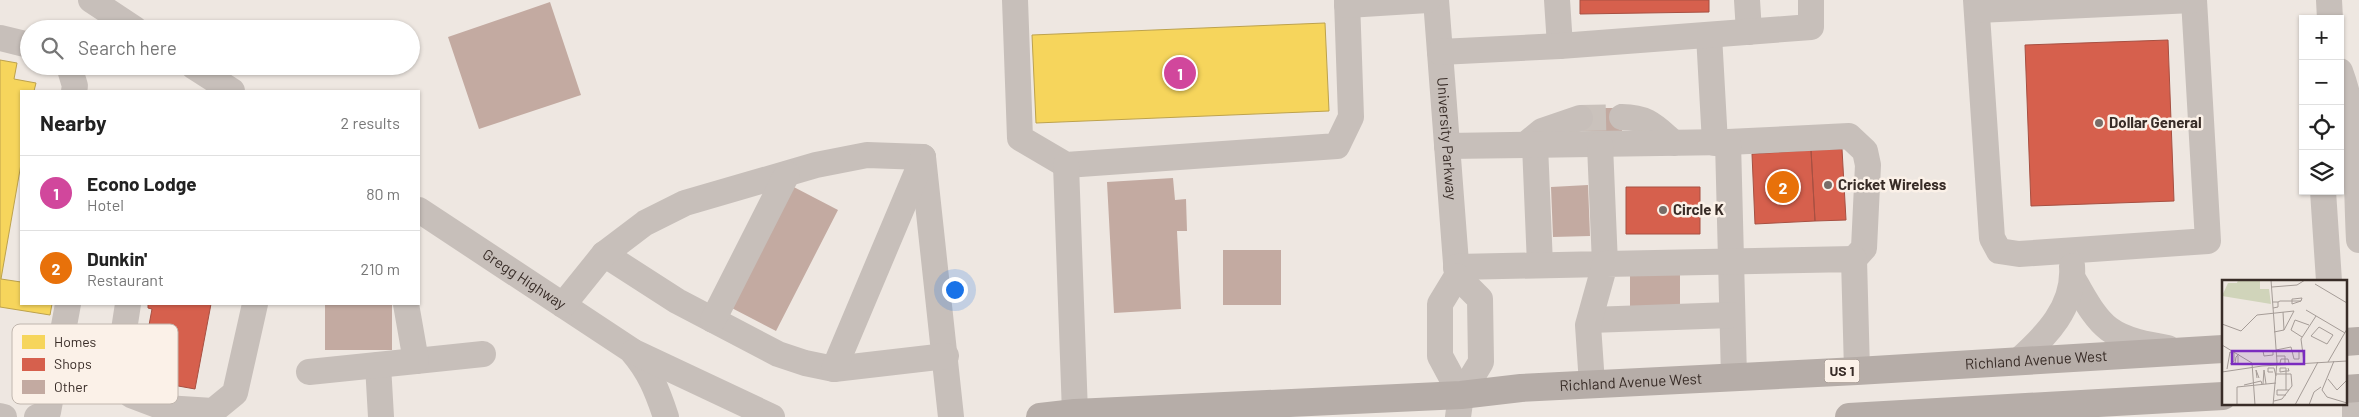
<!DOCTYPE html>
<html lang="en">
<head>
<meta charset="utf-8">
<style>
  body { margin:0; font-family:Barlow,sans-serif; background:#f2f2f2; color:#222 }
  .controls { position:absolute; right:15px; top:15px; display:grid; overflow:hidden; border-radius:0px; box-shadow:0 1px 4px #0004 }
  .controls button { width:45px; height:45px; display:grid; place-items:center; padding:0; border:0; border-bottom:1px solid #e0e0e0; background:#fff; color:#222; font:25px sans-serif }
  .you { position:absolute; left:954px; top:289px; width:18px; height:18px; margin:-12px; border:4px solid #fff; border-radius:50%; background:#1a73e8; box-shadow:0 0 0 8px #1a73e833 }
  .badge { display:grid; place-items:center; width:32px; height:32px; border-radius:50%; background:#0f766e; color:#fff; font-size:16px; font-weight:700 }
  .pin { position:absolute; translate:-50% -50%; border:2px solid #fff; box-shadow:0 1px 5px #0006 }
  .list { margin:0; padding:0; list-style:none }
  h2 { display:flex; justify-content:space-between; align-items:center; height:65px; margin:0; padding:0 20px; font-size:21px }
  h2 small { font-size:16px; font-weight:400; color:#767676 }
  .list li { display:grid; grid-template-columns:32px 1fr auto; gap:15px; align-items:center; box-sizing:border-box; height:75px; padding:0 20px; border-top:1px solid #e0e0e0 }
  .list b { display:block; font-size:19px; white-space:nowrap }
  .list p { margin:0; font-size:16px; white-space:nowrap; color:#767676 }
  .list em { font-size:16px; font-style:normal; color:#767676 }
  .icon { flex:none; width:28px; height:28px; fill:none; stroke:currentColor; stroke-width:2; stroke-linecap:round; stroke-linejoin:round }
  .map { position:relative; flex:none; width:2359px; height:417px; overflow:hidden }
  .search { position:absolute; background:#fff; box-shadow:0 1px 4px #0004; left:20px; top:20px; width:400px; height:55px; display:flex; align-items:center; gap:12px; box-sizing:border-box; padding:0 18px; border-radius:28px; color:#767676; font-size:19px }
  .panel { position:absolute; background:#fff; box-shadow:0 1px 4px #0004; left:20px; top:90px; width:400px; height:215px; border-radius:0px }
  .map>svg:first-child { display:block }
</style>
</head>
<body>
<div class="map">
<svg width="2359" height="417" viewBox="0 0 2359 417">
  <rect width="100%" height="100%" fill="#eee7e1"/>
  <path fill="#f6d55c" stroke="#bda24c" d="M1325 23 1329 111 1036 123 1032 35Z
    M0 60 17 63 14 79 36 83 34 91H21V164L1 279 21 282V304H52L50 315 0 307Z"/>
  <path fill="#d6604d" stroke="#a75042" d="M1580 0H1709V12L1580 14Z
    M2168 40 2174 201 2031 206 2025 45Z
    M1842 149 1846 220 1815 221 1811 150Z
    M1811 150 1815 221 1755 224 1752 154Z
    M1626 187H1700V234H1626Z
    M148 304H211L195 389 139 379 152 309 148 308Z"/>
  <path fill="#c3aaa1" d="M550 2 581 95 479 129 448 37Z
    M1580 108H1622V131H1580Z
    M1173 178 1175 200 1186 199 1187 231H1177L1181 309 1114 313 1107 182Z
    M788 184 838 210 776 331 726 305Z
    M1588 185 1590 236 1553 237 1551 187Z
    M1223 250H1281V305H1223Z
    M1630 269H1680V306H1630Z
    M325 304H392V350H325Z"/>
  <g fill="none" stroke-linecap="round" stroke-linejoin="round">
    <path stroke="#cac2bc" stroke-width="26" stroke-dasharray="26 13" stroke-linecap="butt" d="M1580 118 1622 117"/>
    <g stroke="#c7bfba" stroke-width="26">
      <path d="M91 0 135 29"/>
      <path d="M1015 0 1020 138 1066 165 1337 146 1351 117 1347 0"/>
      <path id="s1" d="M1436 0 1457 276 1440 304V356L1461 395"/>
      <path d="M1557 0 1560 46"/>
      <path d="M1747 0 1749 32"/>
      <path d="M1976 0 1992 238 1999 251 2019 254 2208 241 2194 0"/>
      <path d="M2329 0 2330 19"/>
      <path d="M1347 5 1428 0"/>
      <path d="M1977 10 2193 0"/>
      <path d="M1709 35 1715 143"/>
      <path d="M0 38 29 45"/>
      <path d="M1440 52 1560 46 1811 27V0"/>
      <path d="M69 66 75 86 74 91"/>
      <path d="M193 66 232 91"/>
      <path d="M2340 71C2359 121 2356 186 2359 240"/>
      <path d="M1622 117C1648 117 1655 127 1674 143"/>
      <path d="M1728 142 1849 136 1865 151 1868 165 1864 248 1854 259"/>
      <path d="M1525 145 1542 131 1580 118"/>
      <path d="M1535 145 1540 265"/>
      <path d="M1447 146 1728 142 1734 377"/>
      <path d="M923 157 951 417"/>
      <path d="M1066 165 1075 413"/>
      <path d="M2323 191 2329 281"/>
      <path id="s2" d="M419 210 631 350C650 372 657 390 666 417"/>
      <path d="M604 254 677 301 778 354 805 363 834 369 946 356"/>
      <path d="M1456 267 1605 264 1600 145"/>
      <path d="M1457 276 1480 299 1481 362 1461 395 1458 417"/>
      <path d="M2073 279C2083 295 2093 317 2109 329 2125 341 2149 345 2168 348"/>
      <path d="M128 304 117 375 131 395 165 408 213 411 235 393 255 304"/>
      <path d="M563 305 604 254 645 223 685 203 816 165 867 155 923 157"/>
      <path d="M713 320 787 174"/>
      <path d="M1590 320 1732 315"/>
      <path d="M634 352 772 417"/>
      <path d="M416 361 483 354"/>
      <path d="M2018 361C2046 336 2075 307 2072 266"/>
      <path d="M378 365 381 417"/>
      <path d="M834 369 923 158"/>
      <path d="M309 372 416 361 406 304"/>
      <path d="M1592 384 1588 325 1605 264 1854 259 1857 371"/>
      <path d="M0 416 4 417"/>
      <path d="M37 417 48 412 68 304"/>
      <path d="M2355 417V389"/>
    </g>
    <g stroke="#b6ada8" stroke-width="28">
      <path d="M2345 342 2359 341"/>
      <path d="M2345 389 2359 388"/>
      <path id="s3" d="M1040 417 1075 413 1461 395 1521 388 1857 371 2223 349"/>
      <path d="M1849 417 2223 396"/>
    </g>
  </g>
  <g fill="#786d68" stroke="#fbf1e8" stroke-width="2">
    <circle cx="2099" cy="123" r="5"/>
    <circle cx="1828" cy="185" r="5"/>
    <circle cx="1663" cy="210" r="5"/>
  </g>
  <g text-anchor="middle" stroke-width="5" stroke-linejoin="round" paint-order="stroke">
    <rect fill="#fbf1e8" stroke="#726761" stroke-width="1" x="1824.5" y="359.5" width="35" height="23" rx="4"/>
    <g font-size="14" font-weight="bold" fill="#382c27">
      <text x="1842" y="376">US 1</text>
    </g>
    <g font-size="15" font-weight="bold" fill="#382c27" stroke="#fbf1e8" text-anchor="start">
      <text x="2109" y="128">Dollar General</text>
      <text x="1838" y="190">Cricket Wireless</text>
      <text x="1673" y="215">Circle K</text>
    </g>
    <g font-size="15" fill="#382c27" stroke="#fbf1e8">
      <text dy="5" stroke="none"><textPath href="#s1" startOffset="139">University Parkway</textPath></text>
      <text dy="5" stroke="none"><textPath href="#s2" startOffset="126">Gregg Highway</textPath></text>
      <text dy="5" stroke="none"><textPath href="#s3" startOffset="998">Richland Avenue West</textPath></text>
      <text dy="5" stroke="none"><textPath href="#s3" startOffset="592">Richland Avenue West</textPath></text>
    </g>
  </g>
  <g transform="translate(2222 280)">
    <rect width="125" height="125" fill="#eee7e1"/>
    <path d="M16 0H38V9H47L49 24 0 16 6 3H15Z" fill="#d0d4ba"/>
    <path fill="none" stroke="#a59c97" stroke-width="1" d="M49 0 55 82 51 125M93 4 125 23M50 7 75 5 83 0M50 22H56V27L51 28M56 22 58 21H79L80 18 71 19H70V24L79 21M84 30 123 53M0 44 19 51 35 35 72 31 62 50M97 47 111 55 105 64 89 56ZM52 52 62 50 61 32M80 57 69 50 73 40 87 45M0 65 30 83 33 125M54 70 69 67 72 79H77V71M41 71H51V75L42 76ZM16 76V84L13 83 14 77 17 74M54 76H63V83M112 81 100 110 105 117 125 123M82 82 79 59 94 36M106 82 125 49M58 83 59 79H66L67 83M5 89 8 72 12 73V81L8 84M0 92 40 86 125 81M51 92H46V88H52L54 96M64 94V88H58V92L64 91H67L66 88M64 94V110M35 98 34 90 37 98M106 99 115 110 125 100M41 104 42 90 44 104M22 105 39 101 40 104M64 115H55V110H67M52 121 60 119 70 106 69 94H54M15 125V107L54 103M73 125 96 82M87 125 92 112 99 107"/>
    <path fill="#7b2cbf" fill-opacity="0.15" stroke="#7b2cbf" stroke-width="2.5" d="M10 71H82V84H10Z"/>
    <rect width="125" height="125" fill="none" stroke="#382c27" stroke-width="2.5"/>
  </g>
  <rect x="12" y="324" width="166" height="80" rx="8" fill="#fbf1e8" stroke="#c0b6ae" stroke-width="1"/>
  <rect x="22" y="335" width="23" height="14" fill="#f6d55c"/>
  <rect x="22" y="358" width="23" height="13" fill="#d6604d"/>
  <rect x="22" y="380" width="23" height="14" fill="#c3aaa1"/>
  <g font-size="14" fill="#382c27">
    <text x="54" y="347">Homes</text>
    <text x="54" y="369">Shops</text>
    <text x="54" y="392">Other</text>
  </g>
</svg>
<div class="controls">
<button>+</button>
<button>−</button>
<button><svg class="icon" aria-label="locate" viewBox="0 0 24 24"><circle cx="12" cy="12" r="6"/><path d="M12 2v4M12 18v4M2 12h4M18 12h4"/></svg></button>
<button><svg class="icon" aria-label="layers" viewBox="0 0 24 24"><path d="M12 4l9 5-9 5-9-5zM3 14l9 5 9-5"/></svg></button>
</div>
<div class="you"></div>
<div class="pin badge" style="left:1180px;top:73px;background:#d1479c">1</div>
<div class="pin badge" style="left:1783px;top:187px;background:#e8710a">2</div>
<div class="search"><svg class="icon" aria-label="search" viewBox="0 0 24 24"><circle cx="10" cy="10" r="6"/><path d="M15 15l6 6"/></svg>Search here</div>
<section class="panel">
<h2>Nearby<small>2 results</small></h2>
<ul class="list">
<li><span class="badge" style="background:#d1479c">1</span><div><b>Econo Lodge</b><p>Hotel</p></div><em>80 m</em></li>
<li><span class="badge" style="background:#e8710a">2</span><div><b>Dunkin'</b><p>Restaurant</p></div><em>210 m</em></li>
</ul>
</section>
</div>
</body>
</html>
